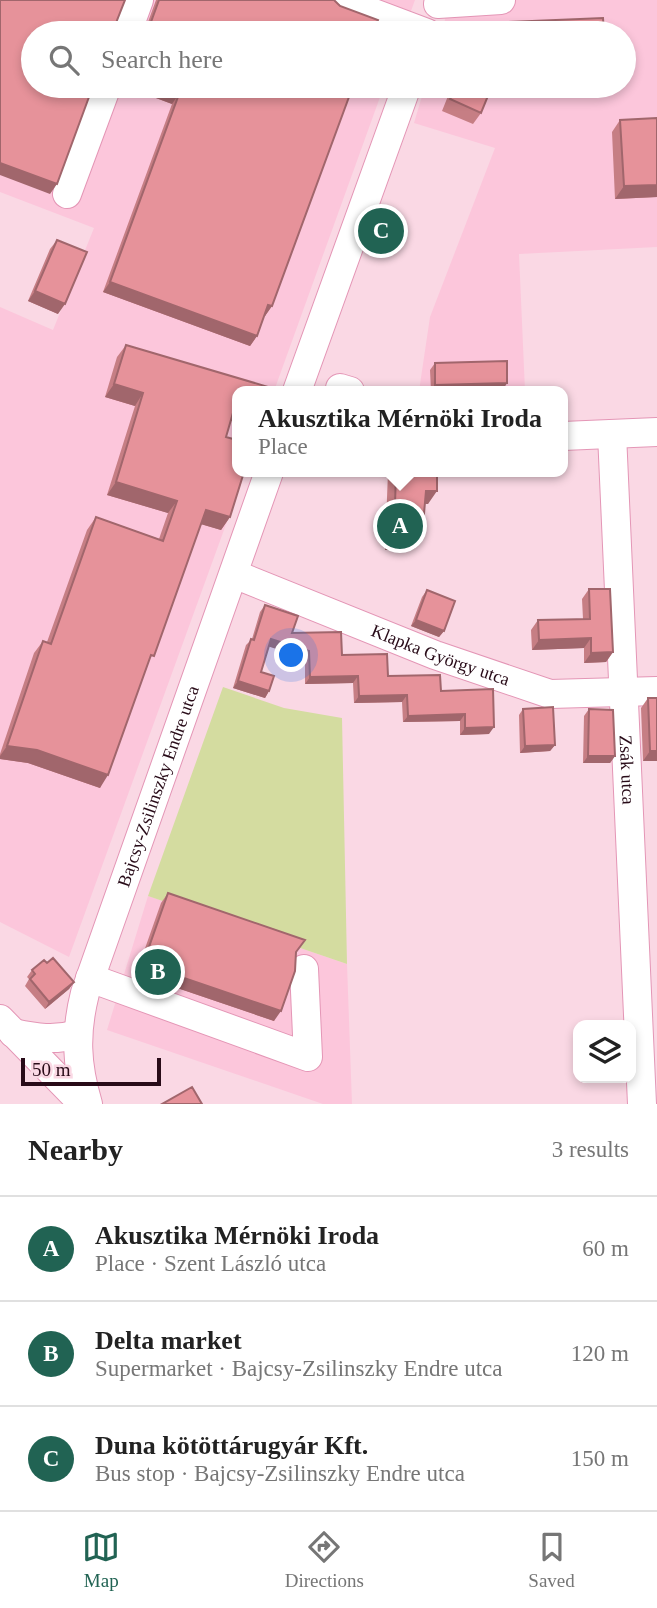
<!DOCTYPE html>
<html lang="en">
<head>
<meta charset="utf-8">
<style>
  body { margin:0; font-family:Georgia,serif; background:#f6f6f6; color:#222 }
  .controls { position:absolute; right:21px; bottom:21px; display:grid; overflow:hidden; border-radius:14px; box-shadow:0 4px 10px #0003 }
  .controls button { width:63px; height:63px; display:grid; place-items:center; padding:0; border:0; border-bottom:2px solid #e0e0e0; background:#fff; color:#222; font:35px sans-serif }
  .scale { position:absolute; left:21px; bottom:18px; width:140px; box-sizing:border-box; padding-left:7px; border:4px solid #280b18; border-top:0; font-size:19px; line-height:24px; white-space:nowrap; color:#280b18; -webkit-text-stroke:5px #fad8e4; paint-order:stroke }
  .you { position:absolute; left:292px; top:656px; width:24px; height:24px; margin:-18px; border:5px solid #fff; border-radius:50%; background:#1a73e8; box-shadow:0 0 0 10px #1a73e833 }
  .badge { display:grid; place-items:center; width:46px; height:46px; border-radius:50%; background:#216353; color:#fff; font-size:23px; font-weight:700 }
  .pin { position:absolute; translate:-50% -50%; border:4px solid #fff; box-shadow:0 2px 7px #0006 }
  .popup { position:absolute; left:232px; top:386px; width:336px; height:91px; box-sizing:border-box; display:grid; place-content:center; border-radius:14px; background:#fff; filter:drop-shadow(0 2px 5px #0005); font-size:23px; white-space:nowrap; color:#767676 }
  .popup b { font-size:26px; color:#222 }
  .popup::after { content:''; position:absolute; left:50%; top:100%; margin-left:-14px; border:14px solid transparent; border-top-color:#fff }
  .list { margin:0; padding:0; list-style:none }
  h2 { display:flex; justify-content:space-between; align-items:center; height:91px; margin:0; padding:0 28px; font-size:30px }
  h2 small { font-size:23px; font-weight:400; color:#767676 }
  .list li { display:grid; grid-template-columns:46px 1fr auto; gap:21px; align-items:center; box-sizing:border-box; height:105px; padding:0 28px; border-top:2px solid #e0e0e0 }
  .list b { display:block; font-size:26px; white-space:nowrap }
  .list p { margin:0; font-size:23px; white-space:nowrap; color:#767676 }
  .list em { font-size:23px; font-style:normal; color:#767676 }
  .icon { flex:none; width:38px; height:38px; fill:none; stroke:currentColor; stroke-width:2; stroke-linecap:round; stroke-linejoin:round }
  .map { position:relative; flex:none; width:657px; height:1104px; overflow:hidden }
  .search { position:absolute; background:#fff; box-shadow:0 4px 10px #0003; left:21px; right:21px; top:21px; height:77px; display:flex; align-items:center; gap:18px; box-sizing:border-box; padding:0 24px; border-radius:38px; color:#767676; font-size:26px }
  .sheet { height:406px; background:#fff }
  nav { display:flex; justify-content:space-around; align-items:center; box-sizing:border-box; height:98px; border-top:2px solid #e0e0e0; background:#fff; font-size:19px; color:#767676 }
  nav a { display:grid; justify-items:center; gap:4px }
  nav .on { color:#216353 }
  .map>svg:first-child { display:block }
</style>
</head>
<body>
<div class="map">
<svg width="657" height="1104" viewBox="0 0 657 1104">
  <rect width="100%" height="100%" fill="#fad8e4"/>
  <path fill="#fcc6db" d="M0 0H415L403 33H33V86H384L274 391H237V472H245L69 957 0 922V307L53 330 94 228 0 192Z
    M451 0H657V247L519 254 525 391H419L430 317 495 148 414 123 425 86H624V33H441Z
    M148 896 347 964 352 1104H323L107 1030Z"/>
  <path fill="#d4dca0" d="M223 687 284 708 342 718 347 964 148 896Z"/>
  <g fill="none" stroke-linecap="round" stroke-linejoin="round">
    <defs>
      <g id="minor">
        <path d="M339 0 427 33"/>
        <path d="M438 4 501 0"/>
        <path d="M127 33 139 0"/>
        <path d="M67 194 107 86"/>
        <path d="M340 388 350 391"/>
        <path d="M297 391 407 86"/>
        <path id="s1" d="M612 434 642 1104"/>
        <path d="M563 436 657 432"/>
        <path id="s2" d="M234 574 435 655 550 694 657 691"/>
        <path d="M90 978 308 1057 304 969"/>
        <path d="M0 1019 83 1104"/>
        <path d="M13 1033C37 1038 54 1041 78 1034"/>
        <path id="s3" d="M88 1104C76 1064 75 1033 85 993L269 472"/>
      </g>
    </defs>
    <use href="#minor" stroke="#e496b6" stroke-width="30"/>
    <use href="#minor" stroke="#fff" stroke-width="28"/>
  </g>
  <path fill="#c67e84" d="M156 0H334L373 33H144Z
    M506 22 604 33H498Z
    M124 86H353L272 306 265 316H264L257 336 250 346 103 292 172 104Z
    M452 86H591L490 91 481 113 473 124 442 111Z
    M657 118V197L615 199 612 132 620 120Z
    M57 240 58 314 28 301 50 249Z
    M126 345 230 420 226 437 230 517 221 530 201 524 100 788 28 763 0 759V754L34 653 43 641 47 642 87 530 96 517 159 539 168 513 107 495 135 406 105 397 117 357Z
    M435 363 503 390 431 391 430 370Z
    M388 472H437L428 504H425L414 549 385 550Z
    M589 589 613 652 606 662 584 663V648L532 650 531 630 538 620 583 619 582 599Z
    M427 590 444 631 439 637 411 626 422 597Z
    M265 605 292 633 388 676 441 691 489 734 460 735V721L403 722 402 702 354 703 353 683 305 684V658L269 646 261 672 269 691 265 698 233 688 246 645 252 639 260 612Z
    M648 698 657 761H643L641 708Z
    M523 709 555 745 550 751 520 753 519 715Z
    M589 709 615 756 610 763H583L584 716Z
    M168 893 296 953 274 1021 136 974 161 903Z
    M47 963 74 982 69 989 45 1009 25 986 29 979 27 977 32 970Z"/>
  <path fill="#a1666c" d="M124 86H158L179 94 172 104Z
    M490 86H591L486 91Z
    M0 163 57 184 50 194 0 175Z
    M657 185V197L615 199 624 186Z
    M110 282 257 336 250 346 103 292Z
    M35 291 65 304 58 314 28 301Z
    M268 305 272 306 265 316 261 315Z
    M507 383 503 390 431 391 435 385Z
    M114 384 143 393 135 406 105 397Z
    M235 406 237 407V423L226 419Z
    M116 482 177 501 168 513 107 495Z
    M426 491H437L428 504H417Z
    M206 510 230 517 221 530 197 523Z
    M422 536 414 549 385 550 394 537Z
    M416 620 444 631 439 637 411 626Z
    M591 638 584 648 532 650 539 640Z
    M271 639 309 651 305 658 267 646Z
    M613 652 606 662 584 663 591 653Z
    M358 676 353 683 305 684 310 677Z
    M238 681 269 691 265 698 233 688Z
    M407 695 402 702 354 703 359 696Z
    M465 714 460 721 403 722 408 716Z
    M494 727 489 734 460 735 465 728Z
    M555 745 550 751 520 753 525 746Z
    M7 746 37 750 108 775 100 788 28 763 0 759V756Z
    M650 751H657V761H643Z
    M588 756H615L610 763H583Z
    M143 964 281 1011 274 1021 136 974Z
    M74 982 69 989 45 1009 49 1002Z"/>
  <path fill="#e6929a" stroke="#a1666c" stroke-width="2" d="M0 0H125L112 33H33V86H93L57 184 0 163Z
    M159 0H334L340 6 378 20 373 33H147Z
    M603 18 604 33H507L506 22Z
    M158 86H353L272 306 268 305 257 336 110 282 179 94Z
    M456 86H492L481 113 450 99Z
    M657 118V185L624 186 620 120Z
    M57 240 87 252 65 304 35 291Z
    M126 345 275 389 274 391H237V407L235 406 226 437 237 440V472H244L230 517 206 510 154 656 151 655 108 775 37 750 7 746 43 641 51 644 96 517 163 541 177 501 116 482 143 393 114 384Z
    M507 361V383L435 385V363Z
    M396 472H437V491H426L422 536 394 537Z
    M589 589H610L613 652 591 653V638L539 640 538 620 590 619Z
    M427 590 455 601 444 631 416 620Z
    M265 605 298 616 292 633 341 632 342 655 387 654 388 676 440 675 441 691 493 689 494 727 465 728V714L408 716 407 695 359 696 358 676 310 677 309 651 271 639 261 672 274 676 269 691 238 681 251 639 254 640Z
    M648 698H657V751H650Z
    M553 707 555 745 525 746 523 709Z
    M589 709 613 710 615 756H588Z
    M168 893 305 940 296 952 295 971 281 1011 143 964Z
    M53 958 74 982 49 1002 30 979 35 974 32 970 44 960 47 963Z
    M192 1087 202 1104H162Z"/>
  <g text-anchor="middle" stroke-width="7" stroke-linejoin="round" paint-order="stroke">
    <g font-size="18" fill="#280b18" stroke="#fad8e4">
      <text dy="6" stroke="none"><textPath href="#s2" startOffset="222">Klapka György utca</textPath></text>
      <text dy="6" stroke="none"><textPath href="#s1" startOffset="336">Zsák utca</textPath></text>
      <text dy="6" stroke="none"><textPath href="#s3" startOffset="332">Bajcsy-Zsilinszky Endre utca</textPath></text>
    </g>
  </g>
</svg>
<div class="controls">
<button><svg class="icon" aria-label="layers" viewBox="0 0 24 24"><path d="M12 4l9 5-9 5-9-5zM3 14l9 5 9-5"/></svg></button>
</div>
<div class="scale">50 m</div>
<div class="you"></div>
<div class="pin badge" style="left:400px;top:526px">A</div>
<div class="popup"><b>Akusztika Mérnöki Iroda</b>Place</div>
<div class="pin badge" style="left:158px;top:972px">B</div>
<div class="pin badge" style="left:381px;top:231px">C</div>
<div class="search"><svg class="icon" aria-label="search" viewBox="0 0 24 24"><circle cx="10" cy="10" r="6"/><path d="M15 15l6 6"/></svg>Search here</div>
</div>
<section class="sheet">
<h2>Nearby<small>3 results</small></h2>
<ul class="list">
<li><span class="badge">A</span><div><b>Akusztika Mérnöki Iroda</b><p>Place · Szent László utca</p></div><em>60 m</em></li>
<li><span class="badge">B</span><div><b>Delta market</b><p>Supermarket · Bajcsy-Zsilinszky Endre utca</p></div><em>120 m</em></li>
<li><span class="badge">C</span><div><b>Duna kötöttárugyár Kft.</b><p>Bus stop · Bajcsy-Zsilinszky Endre utca</p></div><em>150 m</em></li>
</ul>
</section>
<nav>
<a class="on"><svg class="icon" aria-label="map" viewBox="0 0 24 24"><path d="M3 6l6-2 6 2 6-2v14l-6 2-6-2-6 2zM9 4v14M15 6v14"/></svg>Map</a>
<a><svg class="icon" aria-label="directions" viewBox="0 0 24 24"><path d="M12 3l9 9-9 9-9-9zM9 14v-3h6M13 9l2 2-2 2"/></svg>Directions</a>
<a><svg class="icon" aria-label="saved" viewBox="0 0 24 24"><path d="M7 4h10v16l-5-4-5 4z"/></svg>Saved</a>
</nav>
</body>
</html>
